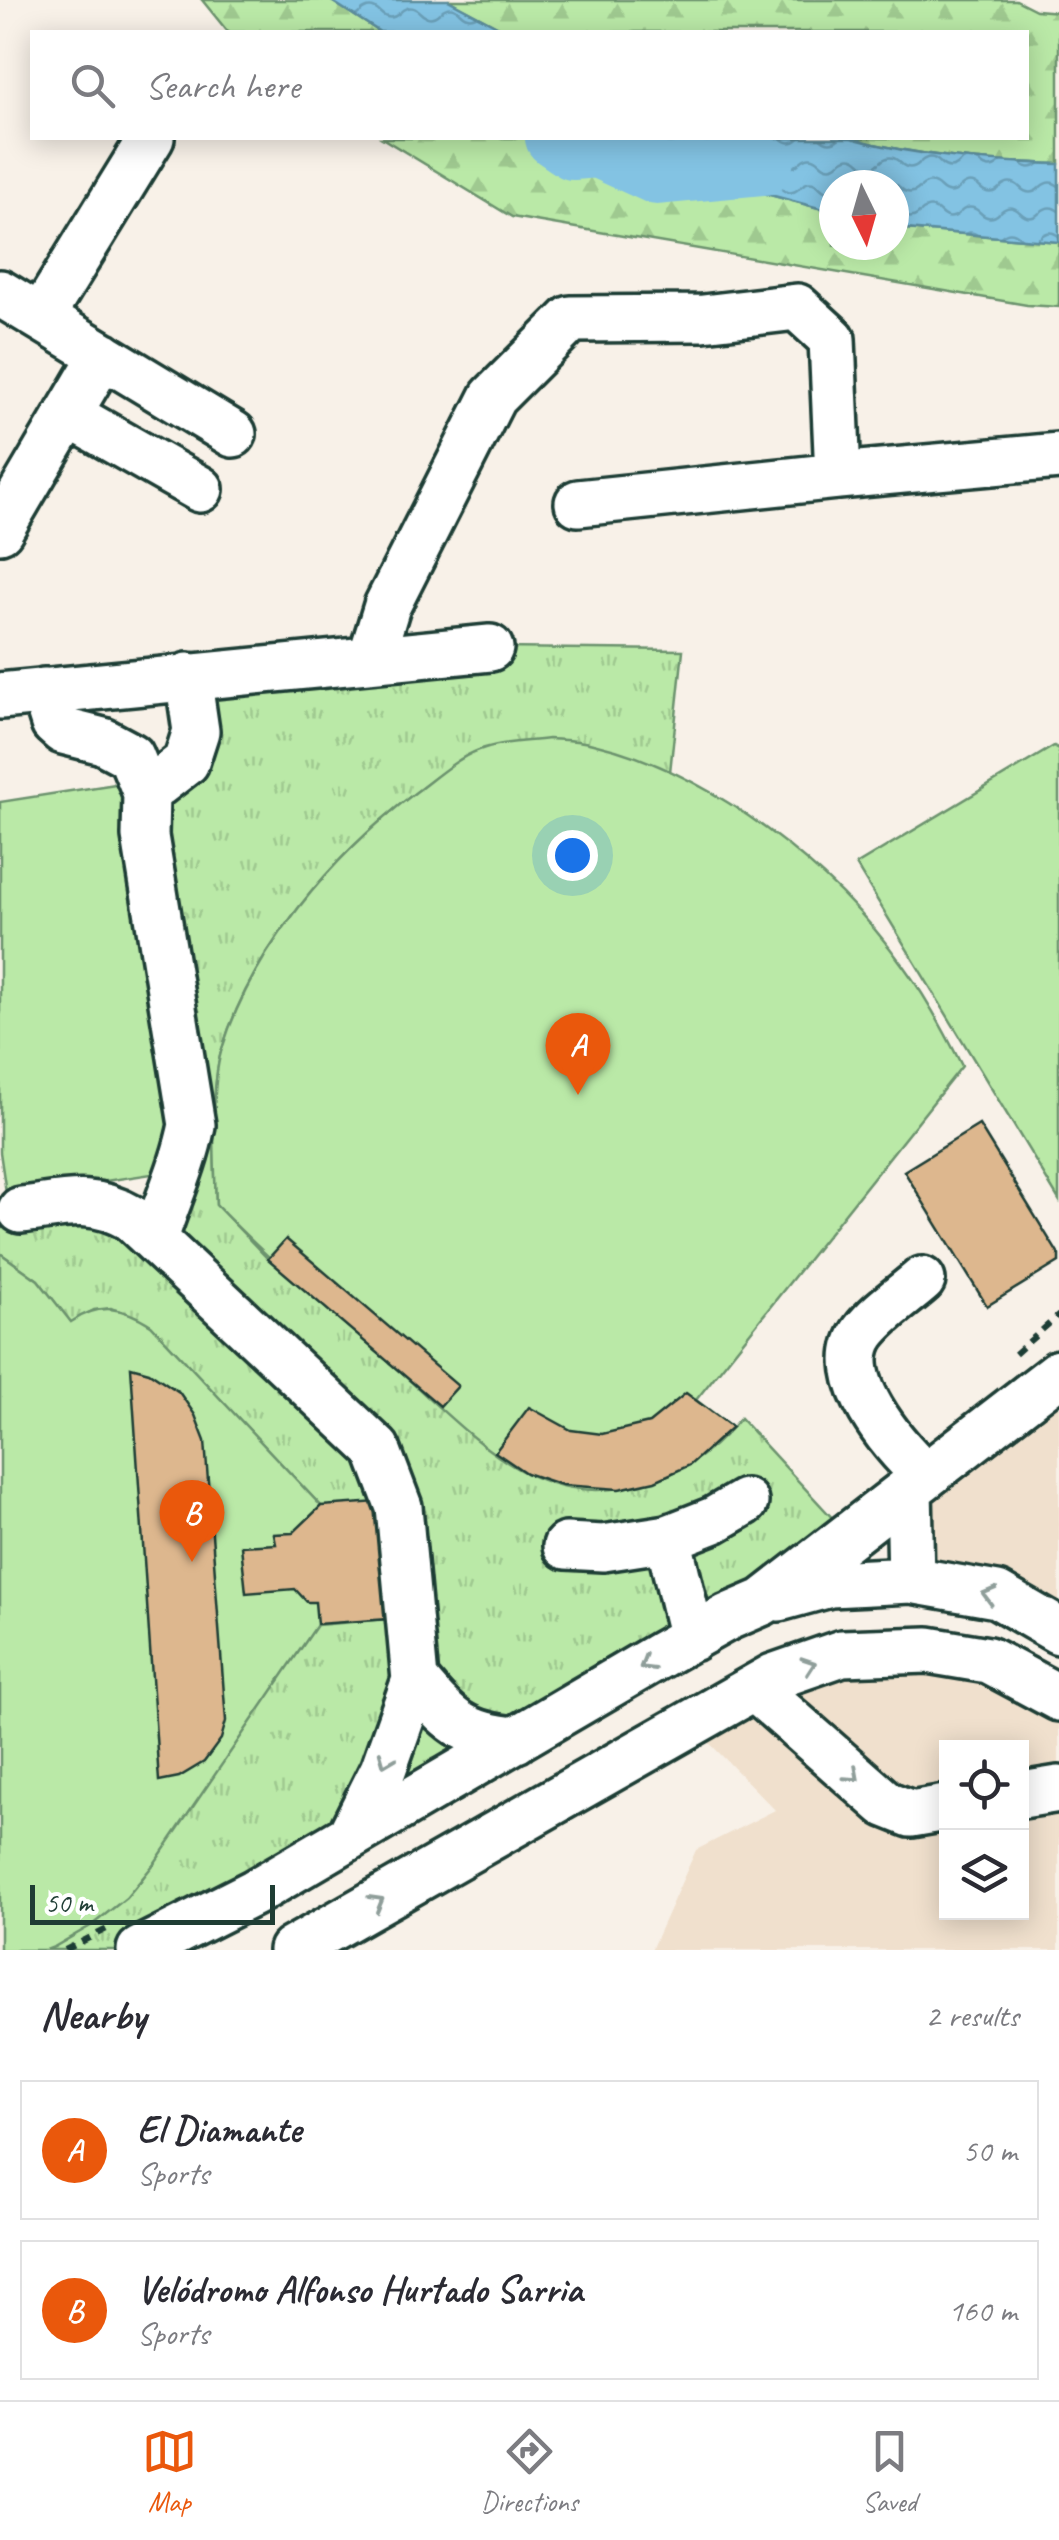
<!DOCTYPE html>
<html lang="en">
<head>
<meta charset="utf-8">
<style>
  body { margin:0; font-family:Caveat,sans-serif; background:#f7f7f7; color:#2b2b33 }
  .controls { position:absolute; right:30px; bottom:30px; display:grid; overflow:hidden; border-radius:0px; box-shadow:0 5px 25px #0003 }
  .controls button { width:90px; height:90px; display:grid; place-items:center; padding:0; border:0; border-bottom:2px solid #e1e1e2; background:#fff; color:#2b2b33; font:50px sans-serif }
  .compass { position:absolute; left:819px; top:170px; width:90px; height:90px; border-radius:50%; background:#fff; box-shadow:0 5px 25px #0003; rotate:175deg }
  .scale { position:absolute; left:30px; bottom:25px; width:245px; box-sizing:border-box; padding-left:10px; border:5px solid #1f3d34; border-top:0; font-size:28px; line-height:35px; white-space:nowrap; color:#1f3d34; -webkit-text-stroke:8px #fff; paint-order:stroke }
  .you { position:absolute; left:572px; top:855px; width:35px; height:35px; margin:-25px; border:8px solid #fff; border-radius:50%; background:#1a73e8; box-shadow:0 0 0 15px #1a73e833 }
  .badge { display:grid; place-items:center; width:65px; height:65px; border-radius:50%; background:#ea580c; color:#fff; font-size:32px; font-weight:700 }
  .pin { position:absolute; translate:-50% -82px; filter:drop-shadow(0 2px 5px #0008) }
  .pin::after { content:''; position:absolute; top:52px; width:35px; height:30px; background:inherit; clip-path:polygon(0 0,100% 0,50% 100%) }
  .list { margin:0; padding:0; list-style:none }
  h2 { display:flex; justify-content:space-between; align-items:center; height:130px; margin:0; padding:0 40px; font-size:42px }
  h2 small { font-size:32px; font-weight:400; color:#7c7c81 }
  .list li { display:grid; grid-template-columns:65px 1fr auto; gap:30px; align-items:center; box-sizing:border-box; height:140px; margin:0 20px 20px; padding:0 20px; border:2px solid #e1e1e2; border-radius:0px }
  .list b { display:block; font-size:38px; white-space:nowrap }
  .list p { margin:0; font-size:32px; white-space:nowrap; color:#7c7c81 }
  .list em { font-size:32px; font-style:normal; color:#7c7c81 }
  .icon { flex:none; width:55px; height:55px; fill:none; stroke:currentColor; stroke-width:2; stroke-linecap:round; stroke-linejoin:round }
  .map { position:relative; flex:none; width:1059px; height:1950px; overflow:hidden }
  .search { position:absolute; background:#fff; box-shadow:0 5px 25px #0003; left:30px; right:30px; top:30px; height:110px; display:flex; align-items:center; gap:25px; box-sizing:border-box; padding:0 35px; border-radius:0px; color:#7c7c81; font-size:38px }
  .sheet { height:450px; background:#fff }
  nav { display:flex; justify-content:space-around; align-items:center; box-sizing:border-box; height:140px; border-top:2px solid #e1e1e2; background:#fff; font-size:28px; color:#7c7c81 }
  nav a { display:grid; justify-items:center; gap:5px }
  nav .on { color:#ea580c }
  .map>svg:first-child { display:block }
</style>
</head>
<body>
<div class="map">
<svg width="1059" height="1950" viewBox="0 0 1059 1950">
  <defs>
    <pattern id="grass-tufts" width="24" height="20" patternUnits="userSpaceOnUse" patternTransform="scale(2.5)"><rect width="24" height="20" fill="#bae9a7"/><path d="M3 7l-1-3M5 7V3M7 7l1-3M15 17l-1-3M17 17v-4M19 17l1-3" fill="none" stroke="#9fc990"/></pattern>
    <pattern id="forest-firs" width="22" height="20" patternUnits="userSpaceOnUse" patternTransform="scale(2.5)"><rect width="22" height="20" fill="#bae9a7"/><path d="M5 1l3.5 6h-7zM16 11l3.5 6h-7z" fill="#9fc990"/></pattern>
    <pattern id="water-waves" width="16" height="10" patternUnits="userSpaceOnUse" patternTransform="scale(2.5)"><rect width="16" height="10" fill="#83c3e3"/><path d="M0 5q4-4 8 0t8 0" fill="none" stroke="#6ba0b9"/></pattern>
  </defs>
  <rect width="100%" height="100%" fill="#f8f1e8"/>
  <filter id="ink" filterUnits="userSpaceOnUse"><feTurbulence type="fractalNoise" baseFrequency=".01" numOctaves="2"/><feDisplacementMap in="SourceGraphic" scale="20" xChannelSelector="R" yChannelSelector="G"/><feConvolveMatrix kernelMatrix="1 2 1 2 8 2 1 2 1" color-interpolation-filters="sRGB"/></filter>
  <g filter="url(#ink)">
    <path fill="#f0e0cd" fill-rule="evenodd" d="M1059 1373V1631L911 1580 909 1489Z
      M928 1650 1059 1698V1950H651L696 1850 775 1810 690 1723ZM946 1748H1022V1912H946Z"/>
    <path fill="url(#grass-tufts)" stroke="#6c936e" stroke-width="2.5" d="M490 648 683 650 670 772C613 749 578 735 515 744 504 746 489 746 478 751 456 761 434 778 415 793 332 856 251 951 221 1052 210 1092 215 1163 216 1205L268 1259 495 1452C578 1511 676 1499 740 1418L848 1535 140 1950H46L92 1925 140 1882 317 1624 388 1619 321 1506 151 1325 111 1308 94 1310 71 1323 38 1280 0 1253V1217L168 1199 145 836 185 762 188 676Z"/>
    <path fill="url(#forest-firs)" stroke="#6c936e" stroke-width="2.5" d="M202 0H330L380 32H228Z
      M448 0H1016L1036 10 1059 12V164C990 162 918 157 851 138H1026V32H508Z
      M382 138H572L598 149 834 212V245H894V228L1059 242V307L1027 305 512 217Z"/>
    <path fill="#bae9a7" stroke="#6c936e" stroke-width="2.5" d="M548 739C562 740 579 740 593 744 712 772 834 869 904 967 927 998 945 1032 962 1066L696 1400 732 1427C680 1484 599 1509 526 1473 478 1449 431 1398 390 1363 330 1312 271 1262 216 1205 215 1163 210 1091 221 1052 252 950 332 856 416 792 435 778 457 758 479 750 499 742 526 742 548 739Z
      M1054 746 1059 749V1200L856 865Z
      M141 780 198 1167 105 1181 106 1191 8 1206 0 1152V802Z
      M0 1253 38 1280 71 1322C100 1302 123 1307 151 1325L321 1506 389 1619 317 1625 154 1864 126 1898 92 1925 54 1947 46 1950H0Z"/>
    <path fill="url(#water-waves)" stroke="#5b8d9d" stroke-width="2.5" d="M330 0H448L508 32H380Z
      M572 138H851C918 157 990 162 1059 164V242L894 228V185H834V212L598 149Z"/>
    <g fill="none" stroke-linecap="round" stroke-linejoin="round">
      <path stroke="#83c3e3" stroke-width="58" d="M554 138 573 151 598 149 657 176 764 166"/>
    </g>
    <path fill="#ddb78e" stroke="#1f3d34" stroke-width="2.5" d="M979 1125 1059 1255V1262L987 1306 904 1171Z
      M286 1239 458 1386 440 1406 268 1259Z
      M131 1367 149 1372 179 1392 195 1415 205 1441 226 1721 221 1739 204 1762 179 1777 159 1781Z
      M686 1393 732 1427 690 1465 655 1481 619 1489 562 1485 526 1473 495 1452 529 1407 571 1430 602 1434 649 1423Z
      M378 1502 389 1619 317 1624 315 1602H307L295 1589 246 1593 241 1546 276 1544 274 1534 293 1533 321 1506Z"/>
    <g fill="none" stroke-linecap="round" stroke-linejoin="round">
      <defs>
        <path id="minor" d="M0 293 233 434
          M41 317 151 138
          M68 414 200 489
          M838 476 1059 456
          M0 530 103 355
          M371 658 387 606 493 397 571 319 703 318 797 307 832 339 838 476 578 503
          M44 691 54 723 63 731 103 741 131 756 146 793
          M0 696 490 648
          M21 1210C64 1205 91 1195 131 1218L377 1449 399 1507 415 1680 383 1770 350 1836
          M155 1238C168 1199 184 1165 192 1125L145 836 146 793 186 762 196 731 188 676
          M922 1280C904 1296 879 1312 864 1332 832 1376 894 1446 926 1476
          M909 1489 911 1580
          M566 1546 603 1548 668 1538
          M779 1598 830 1584 911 1580 997 1595 1059 1631
          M692 1638 668 1538 714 1520 745 1502
          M415 1680C450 1721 462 1735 516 1740
          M754 1688 886 1804 911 1814 946 1808
          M1022 1795 1059 1789
          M140 1950 255 1892 662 1654 728 1617 763 1602 1059 1373
          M292 1950 773 1677 842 1653 928 1650 988 1660 1059 1698"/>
      </defs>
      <use href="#minor" stroke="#1f3d34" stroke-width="52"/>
      <path stroke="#1f3d34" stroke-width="6" stroke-dasharray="10 8" stroke-linecap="butt" d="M1015 1354 1059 1315
        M65 1950 109 1928"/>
      <use href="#minor" stroke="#fff" stroke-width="45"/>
    </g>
    <defs><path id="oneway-chevron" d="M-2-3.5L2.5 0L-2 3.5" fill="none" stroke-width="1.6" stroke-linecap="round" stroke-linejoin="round" transform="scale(2.5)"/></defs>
    <g stroke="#8f9e9a">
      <use href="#oneway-chevron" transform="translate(989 1595) rotate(-165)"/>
      <use href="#oneway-chevron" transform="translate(646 1664) rotate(149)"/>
      <use href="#oneway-chevron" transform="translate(809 1665) rotate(-19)"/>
      <use href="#oneway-chevron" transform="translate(386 1760) rotate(112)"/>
      <use href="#oneway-chevron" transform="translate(853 1775) rotate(42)"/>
      <use href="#oneway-chevron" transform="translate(377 1902) rotate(-30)"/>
    </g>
  </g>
</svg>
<div class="controls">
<button><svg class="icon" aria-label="locate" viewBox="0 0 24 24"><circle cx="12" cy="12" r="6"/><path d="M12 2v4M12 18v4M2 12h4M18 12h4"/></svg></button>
<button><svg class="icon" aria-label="layers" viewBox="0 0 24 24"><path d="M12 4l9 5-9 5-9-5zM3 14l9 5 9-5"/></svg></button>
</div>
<svg class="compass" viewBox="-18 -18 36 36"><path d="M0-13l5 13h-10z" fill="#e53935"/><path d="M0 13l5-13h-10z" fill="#7c7c81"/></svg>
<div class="scale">50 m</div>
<div class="you"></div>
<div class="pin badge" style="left:578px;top:1095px">A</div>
<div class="pin badge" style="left:192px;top:1562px">B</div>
<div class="search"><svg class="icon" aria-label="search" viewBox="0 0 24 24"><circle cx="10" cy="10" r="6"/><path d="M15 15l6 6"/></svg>Search here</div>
</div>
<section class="sheet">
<h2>Nearby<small>2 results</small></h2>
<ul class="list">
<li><span class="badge">A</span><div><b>El Diamante</b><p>Sports</p></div><em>50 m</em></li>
<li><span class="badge">B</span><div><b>Velódromo Alfonso Hurtado Sarria</b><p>Sports</p></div><em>160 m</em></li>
</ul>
</section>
<nav>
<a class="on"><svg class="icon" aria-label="map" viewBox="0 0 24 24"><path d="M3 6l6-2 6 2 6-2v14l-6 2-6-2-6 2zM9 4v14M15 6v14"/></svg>Map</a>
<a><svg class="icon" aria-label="directions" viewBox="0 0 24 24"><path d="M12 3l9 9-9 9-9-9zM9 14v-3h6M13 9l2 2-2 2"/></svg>Directions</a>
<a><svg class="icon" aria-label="saved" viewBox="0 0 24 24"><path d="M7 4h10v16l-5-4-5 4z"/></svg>Saved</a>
</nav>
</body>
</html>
